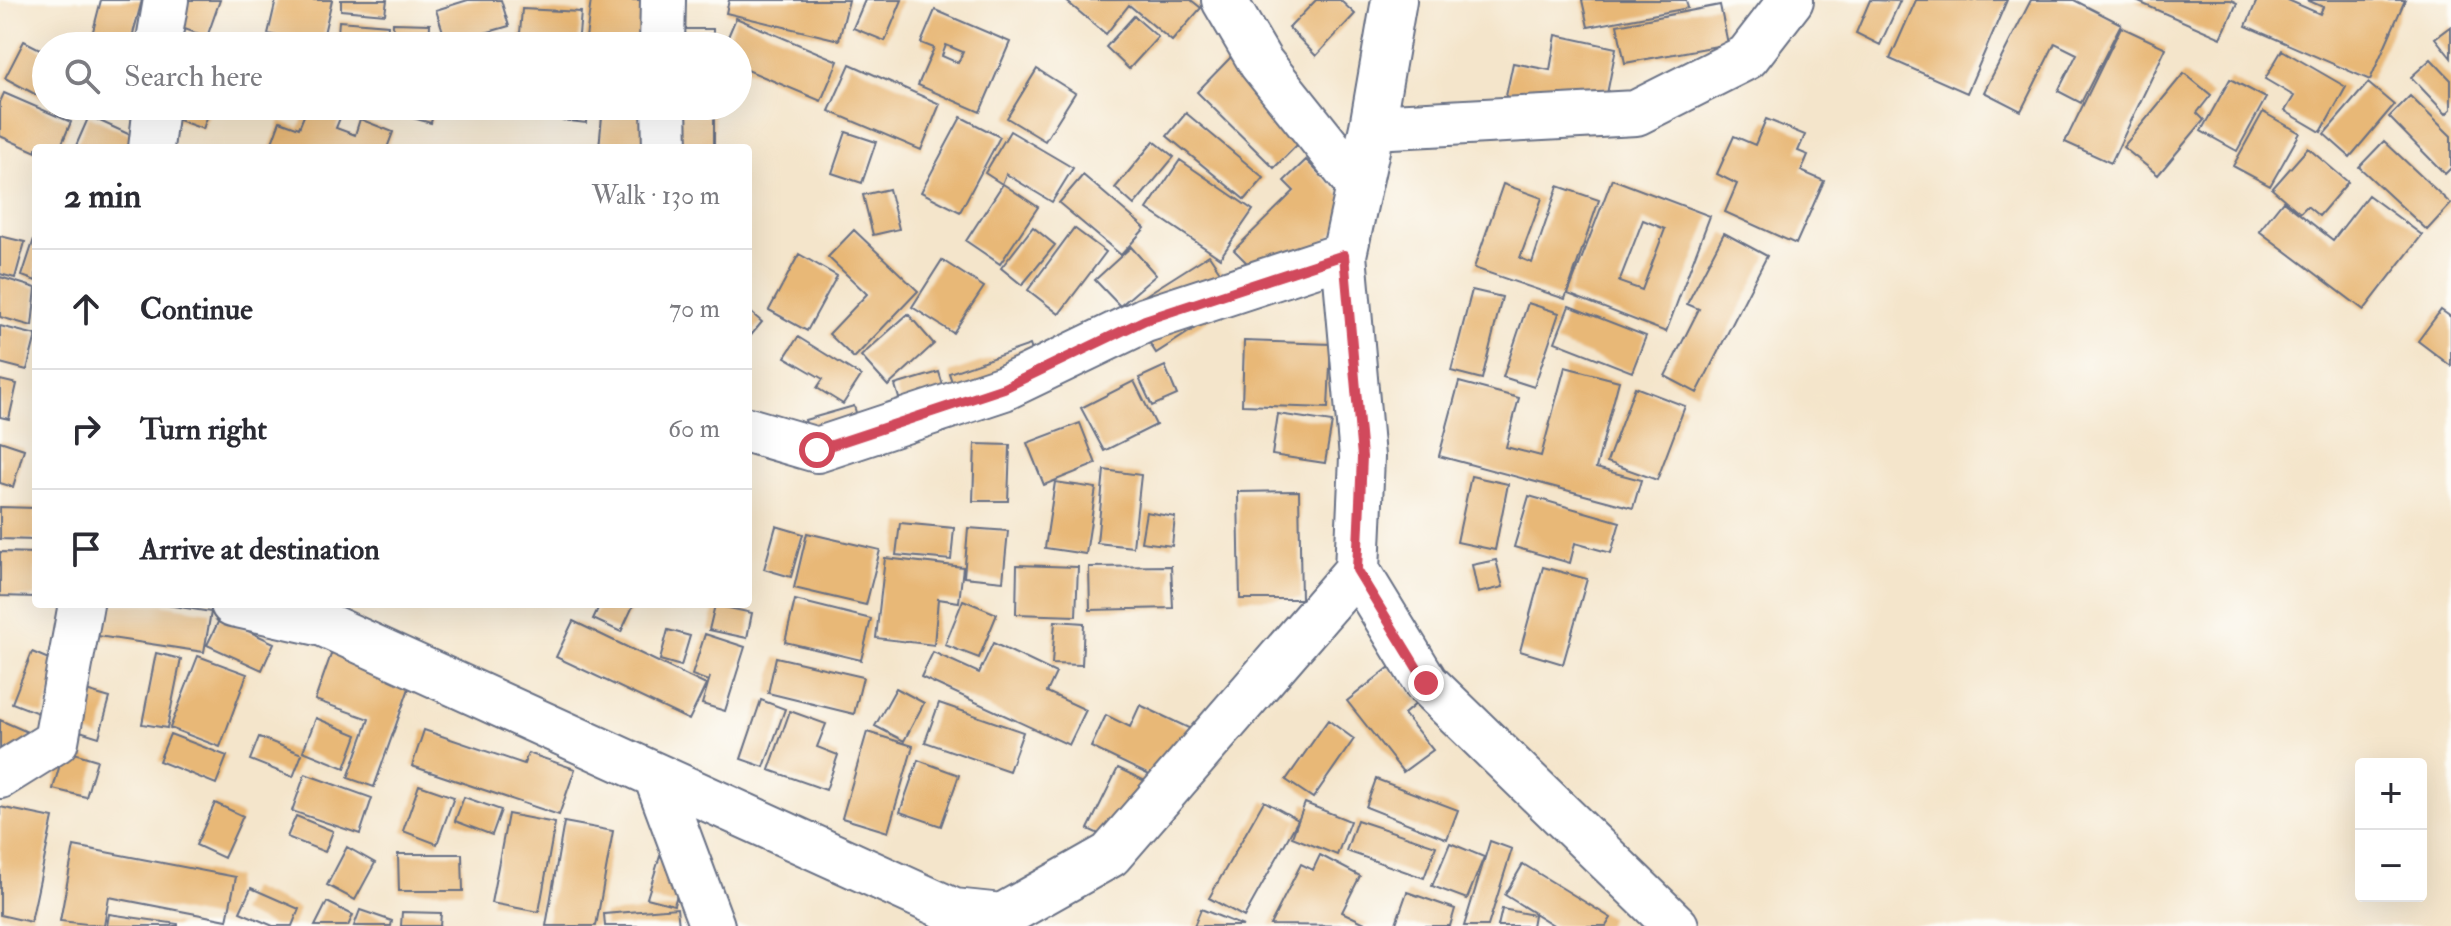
<!DOCTYPE html>
<html lang="en">
<head>
<meta charset="utf-8">
<style>
  body { margin:0; font-family:"IM FELL Double Pica",serif; background:#f7f7f7; color:#2b2b33 }
  .controls { position:absolute; right:24px; bottom:24px; display:grid; overflow:hidden; border-radius:8px; box-shadow:0 8px 32px #0002 }
  .controls button { width:72px; height:72px; display:grid; place-items:center; padding:0; border:0; border-bottom:2px solid #e1e1e2; background:#fff; color:#2b2b33; font:40px sans-serif }
  .stop { position:absolute; width:24px; height:24px; margin:-18px; border:6px solid #d1495b; border-radius:50%; background:#fff }
  .stop.end { background:#d1495b; border-color:#fff; box-shadow:0 2px 8px #0008 }
  .list { margin:0; padding:0; list-style:none }
  h2 { display:flex; justify-content:space-between; align-items:center; height:104px; margin:0; padding:0 32px; font-size:34px }
  h2 small { font-size:26px; font-weight:400; color:#7c7c81 }
  .list li { display:grid; grid-template-columns:52px 1fr auto; gap:24px; align-items:center; box-sizing:border-box; height:120px; padding:0 32px; border-top:2px solid #e1e1e2 }
  .list b { display:block; font-size:30px; white-space:nowrap }
  .list em { font-size:26px; font-style:normal; color:#7c7c81 }
  .icon { flex:none; width:44px; height:44px; fill:none; stroke:currentColor; stroke-width:2; stroke-linecap:round; stroke-linejoin:round }
  .map { position:relative; flex:none; width:2451px; height:926px; overflow:hidden }
  .search { position:absolute; background:#fff; box-shadow:0 8px 32px #0002; left:32px; top:32px; width:720px; height:88px; display:flex; align-items:center; gap:20px; box-sizing:border-box; padding:0 28px; border-radius:44px; color:#7c7c81; font-size:30px }
  .panel { position:absolute; background:#fff; box-shadow:0 8px 32px #0002; left:32px; top:144px; width:720px; height:464px; border-radius:8px }
  .map>svg:first-child { display:block }
</style>
</head>
<body>
<div class="map">
<svg width="2451" height="926" viewBox="0 0 2451 926">
  <rect width="100%" height="100%" fill="#fdfcf7"/>
  <filter id="ink" filterUnits="userSpaceOnUse"><feTurbulence type="fractalNoise" baseFrequency=".0125" numOctaves="2"/><feDisplacementMap in="SourceGraphic" scale="16" xChannelSelector="R" yChannelSelector="G"/><feConvolveMatrix kernelMatrix="1 2 1 2 8 2 1 2 1" color-interpolation-filters="sRGB"/></filter>
  <filter id="wash" filterUnits="userSpaceOnUse"><feTurbulence type="fractalNoise" baseFrequency=".006" numOctaves="4" result="noise"/><feDisplacementMap in="SourceGraphic" scale="32" xChannelSelector="R" yChannelSelector="G"/><feGaussianBlur stdDeviation="1.8" result="paint"/><feColorMatrix in="noise" values="0 0 0 0 0 0 0 0 0 0 0 0 0 0 0 0 0 1.4 0 .05"/><feComposite in="paint" operator="in"/></filter>
  <g filter="url(#wash)">
    <rect width="100%" height="100%" fill="#f4e5cb"/>
    <g id="blocks">
      <path fill="#e8b877" fill-rule="evenodd" d="M101 0H142L130 45 92 35Z
        M185 0H220L207 37 176 26Z
        M276 0H332L321 46 268 34Z
        M341 0H387L385 14 341 10Z
        M468 0H501L509 26 447 44 436 10Z
        M591 0H654L648 46H585Z
        M729 0H849L839 40 726 13Z
        M865 0H902L885 41 853 28Z
        M1065 0H1191L1201 8 1172 41 1129 5 1106 34Z
        M1316 0H1340L1355 14 1316 56 1289 28Z
        M1582 0H1686L1688 8 1588 27Z
        M1870 0 1900 1 1880 45 1856 33Z
        M1916 0H2007L1967 93 1890 59Z
        M2031 0H2074L2121 24 2081 103 2058 91 2077 54 2055 43 2021 111 1984 92Z
        M2134 0H2231L2237 3 2221 38Z
        M2257 0H2288L2320 14 2323 7 2307 0H2405L2370 80 2246 26Z
        M1720 5 1728 44 1625 63 1617 25Z
        M522 9 581 12 578 46H519Z
        M935 10 1010 42 980 112 918 85 934 48 921 43ZM946 45 963 52 958 63 942 56Z
        M1134 16 1158 37 1129 69 1106 47Z
        M736 18 838 61 821 101 738 66V46H724Z
        M339 21 388 25 386 46H337Z
        M393 23 430 24 429 46H392Z
        M2451 26V58L2435 38Z
        M2121 27 2166 48 2111 163 2065 142Z
        M671 29H713V46H671Z
        M176 34 210 46H172Z
        M1556 35 1616 48 1599 135 1502 115 1513 63 1550 70Z
        M245 37 269 46H241Z
        M24 41 46 52V100L5 78Z
        M2282 50 2346 87 2321 132 2285 111 2294 96 2265 79Z
        M1231 57 1308 134 1274 168 1197 92Z
        M2431 59 2451 80V109L2446 114 2411 77Z
        M850 64 940 104 921 150 829 111Z
        M1037 69 1075 93 1045 141 1007 118Z
        M2184 73 2211 95 2197 113 2204 120 2158 175 2123 147Z
        M2230 79 2266 98 2237 151 2201 131Z
        M2368 83 2394 105 2350 157 2324 134Z
        M4 93 71 122 60 148H36V152L0 136V102Z
        M2410 96 2451 136V168L2445 174 2389 117Z
        M171 106H211L203 129 167 116Z
        M308 106H322L342 113 336 128 355 135 360 119 393 132 387 148H270L280 121 299 128Z
        M369 106H435L431 123Z
        M528 106H588L586 123 527 116Z
        M603 106 659 111 655 148H599Z
        M672 106H714V148H673Z
        M2263 112 2300 133 2270 186 2233 166Z
        M1186 113 1264 178 1245 200 1167 136Z
        M89 116 137 138 133 148H75Z
        M961 117 1000 137 960 212 921 192Z
        M1766 119 1805 135 1798 151 1808 155 1801 171 1824 181 1796 244 1725 212 1737 184 1717 174 1734 136 1755 145Z
        M1010 131 1073 168 1052 202 1006 174 1002 184 985 173Z
        M846 132 876 142 862 183 832 173Z
        M1154 141 1174 157 1134 205 1115 188Z
        M2384 141 2451 204 2427 230 2359 167Z
        M2308 148 2348 182 2319 216 2307 206 2300 213 2272 189Z
        M1180 160 1253 210 1220 258 1147 209Z
        M1306 160 1356 211 1274 290 1234 250 1294 191 1284 181Z
        M1083 175 1145 228 1121 255 1059 203Z
        M1612 179 1710 216 1666 332 1568 294ZM1643 220 1665 229 1642 290 1619 282Z
        M1003 184 1038 207 1000 264 966 241Z
        M1503 184 1542 198 1520 258 1532 263 1558 186 1599 200 1565 299 1474 268Z
        M889 189 899 229 873 235 863 195Z
        M2368 195 2422 235 2364 310 2259 231 2283 201 2333 240Z
        M1033 227 1055 245 1022 285 1001 268Z
        M1074 228 1106 252 1059 314 1028 290Z
        M854 230 918 291 854 358 829 334 867 294 828 257Z
        M1724 233 1767 256 1697 393 1665 376 1699 309 1687 304Z
        M0 236 25 242 15 278 0 274Z
        M35 236H36V281L22 276Z
        M1131 247 1156 275 1120 306 1095 280Z
        M799 254 837 276 807 331 769 310Z
        M1209 255 1239 300 1156 353 1127 307Z
        M942 260 984 287 953 333 912 307Z
        M0 277 36 288 32 326 0 317Z
        M1472 290 1502 297 1482 379 1451 371Z
        M1528 303 1559 313 1534 387 1503 377Z
        M1569 306 1646 336 1632 372 1555 342Z
        M748 310 762 322 748 339Z
        M2441 310 2451 317V366L2418 341Z
        M908 314 934 344 888 386 861 356Z
        M0 326 36 335 27 370 0 363Z
        M798 337 861 376 843 404 817 388 823 379 785 357Z
        M1244 341 1331 344 1328 408 1242 405Z
        M1030 345 1043 383 962 411 949 373Z
        M1165 366 1177 395 1152 406 1139 378Z
        M1565 367 1619 381 1596 468 1641 480 1633 508 1439 456 1459 382 1519 398 1506 447 1541 456Z
        M939 372 948 402 904 415 895 385Z
        M0 380 17 384 9 419 0 417Z
        M1134 381 1156 425 1104 451 1081 408Z
        M1635 387 1685 406 1657 480 1607 462Z
        M854 406 863 435 814 450 805 420Z
        M1278 414 1332 422 1325 463 1272 455Z
        M1080 423 1096 464 1044 485 1027 443Z
        M0 441 24 449 13 487 0 483Z
        M975 444 1010 445 1008 501H973Z
        M1104 470 1141 475 1133 547 1097 543Z
        M1471 476 1508 484 1495 550 1457 542Z
        M1055 482 1096 488 1086 554 1045 548Z
        M1299 491 1301 599H1240L1238 492Z
        M1529 496 1620 522 1611 553 1575 543 1570 563 1514 547Z
        M0 507 36 508V540L0 539Z
        M1146 512 1175 517 1172 546 1141 542Z
        M900 523 954 528 951 560 896 555Z
        M776 526 803 534 791 577 764 569Z
        M968 528 1008 531 1003 581 964 577Z
        M807 533 880 550 866 605 794 588Z
        M0 552 36 553V597L0 596Z
        M885 558 963 567 959 602 938 599 934 645 876 638Z
        M1496 560 1503 587 1478 593 1472 565Z
        M1017 565 1078 567 1076 616 1016 614Z
        M1171 566 1173 608 1090 610 1089 567Z
        M1543 567 1587 579 1563 664 1520 651Z
        M795 600 871 619 861 660 785 642Z
        M963 600 997 614 979 658 945 645Z
        M96 604H161L211 612 204 652 91 635Z
        M600 604H634L621 632 593 619Z
        M715 605 752 613 747 638 709 630Z
        M220 618 274 643 262 670 207 645Z
        M573 621 706 685 689 720 556 657Z
        M1055 621 1084 623 1082 665 1052 664Z
        M668 630 690 636 681 666 660 660Z
        M705 634 745 647 725 711 702 704 710 677 708 681 692 675Z
        M993 643 1056 673 1047 692 1086 710 1069 745 921 677 933 652 979 673Z
        M334 646 414 674 374 787 348 778 369 719 315 700Z
        M32 652 63 665 43 715 12 703Z
        M156 653 181 659 167 728 142 724Z
        M198 656 247 674 220 747 170 728Z
        M776 657 863 677 854 714 768 693Z
        M1390 667 1418 702 1404 714 1433 750 1403 772 1347 701Z
        M896 688 924 703 904 741 875 726Z
        M79 689 110 698 99 737 67 727Z
        M761 700 785 709 764 767 741 759Z
        M939 703 1023 732 1009 771 925 742Z
        M1140 705 1195 731 1168 784 1091 747 1106 715 1130 727Z
        M790 711 826 724 817 747 838 755 826 790 769 770Z
        M316 718 357 735 345 768 303 751Z
        M0 720 30 733 21 756 0 748Z
        M1328 720 1354 739 1313 798 1286 780Z
        M424 730 524 764 528 753 575 769 559 815 412 766Z
        M867 732 913 746 888 832 842 818Z
        M170 734 227 756 216 784 159 761Z
        M259 737 302 754 293 777 250 760Z
        M64 750 97 760 86 797 53 789Z
        M918 760 959 775 941 826 900 812Z
        M1118 768 1162 789 1133 850 1088 829Z
        M305 774 372 798 360 834 292 811Z
        M1376 779 1458 810 1447 839 1366 807Z
        M419 785 454 797 437 844 403 831Z
        M464 797 501 810 492 835 455 821Z
        M1264 801 1298 820 1244 917 1209 898Z
        M215 803 243 816 224 858 196 845Z
        M1305 803 1350 821 1337 855 1292 837Z
        M0 807 53 818 31 922 0 915Z
        M508 814 555 823 539 912 491 903Z
        M296 816 333 831 325 852 287 837Z
        M1357 820 1436 846 1424 878 1346 851Z
        M564 822 613 831 596 926H546Z
        M1490 841 1512 849 1488 926H1464Z
        M1450 843 1484 857 1467 899 1432 886Z
        M74 846 236 877 227 920 109 897 104 926 60 921Z
        M347 847 375 863 355 900 327 885Z
        M398 854H462L463 891H399Z
        M1320 855 1360 876 1342 912 1371 926 1270 925 1301 864 1313 870Z
        M660 856 686 864 674 905 647 898Z
        M1523 864 1611 918 1606 926H1555L1505 895Z
        M251 888 299 909 292 926H273L240 912Z
        M1407 892 1455 909 1450 926H1395Z
        M327 902 353 915 348 926H315Z
        M677 908 679 926H605L604 914Z
        M1201 909 1243 926H1194Z
        M1502 909 1534 915 1532 926H1498Z
        M360 910 392 921 391 926H354Z
        M402 912 441 913 440 926H401Z
        M109 914 178 924V926H107Z"/>
    </g>
  </g>
  <g filter="url(#ink)">
    <use href="#blocks" fill-opacity="0" stroke="#676f84" stroke-width="2"/>
    <g fill="none" stroke-linecap="round" stroke-linejoin="round">
      <defs>
        <path id="minor" d="M1224 0 1261 63 1359 186
          M1394 0 1372 127 1344 255 1362 457 1357 570 1426 683 1676 926
          M158 46 166 0
          M662 46 663 0
          M664 106 665 148
          M1372 127 1636 113 1747 57 1791 0
          M151 148 156 106
          M748 430 817 450 1004 388 1145 320 1344 255
          M233 604 323 624 954 911 1002 916 1110 855 1357 570
          M0 776 56 741 81 604
          M656 776 712 926"/>
      </defs>
      <use href="#minor" stroke="#676f84" stroke-width="48"/>
      <use href="#minor" stroke="#fff" stroke-width="44"/>
    </g>
  </g>
  <g fill="none" stroke-linecap="round" stroke-linejoin="round" filter="url(#ink)">
    <path stroke="#d1495b" stroke-width="10" d="M817 450 1004 388 1145 320 1344 255 1362 457 1357 570 1426 683"/>
  </g>
</svg>
<div class="controls">
<button>+</button>
<button>−</button>
</div>
<div class="stop" style="left:817px;top:450px"></div>
<div class="stop end" style="left:1426px;top:683px"></div>
<div class="search"><svg class="icon" aria-label="search" viewBox="0 0 24 24"><circle cx="10" cy="10" r="6"/><path d="M15 15l6 6"/></svg>Search here</div>
<section class="panel">
<h2>2 min<small>Walk · 130 m</small></h2>
<ul class="list">
<li><svg class="icon" aria-label="ahead" viewBox="0 0 24 24"><path d="M12 20V5M6 11l6-6 6 6"/></svg><div><b>Continue</b></div><em>70 m</em></li>
<li><svg class="icon" aria-label="right" viewBox="0 0 24 24"><path d="M7 20v-9h11M14 6l5 5-5 5"/></svg><div><b>Turn right</b></div><em>60 m</em></li>
<li><svg class="icon" aria-label="arrive" viewBox="0 0 24 24"><path d="M6 21V4h12l-3 4 3 4H6"/></svg><div><b>Arrive at destination</b></div></li>
</ul>
</section>
</div>
</body>
</html>
